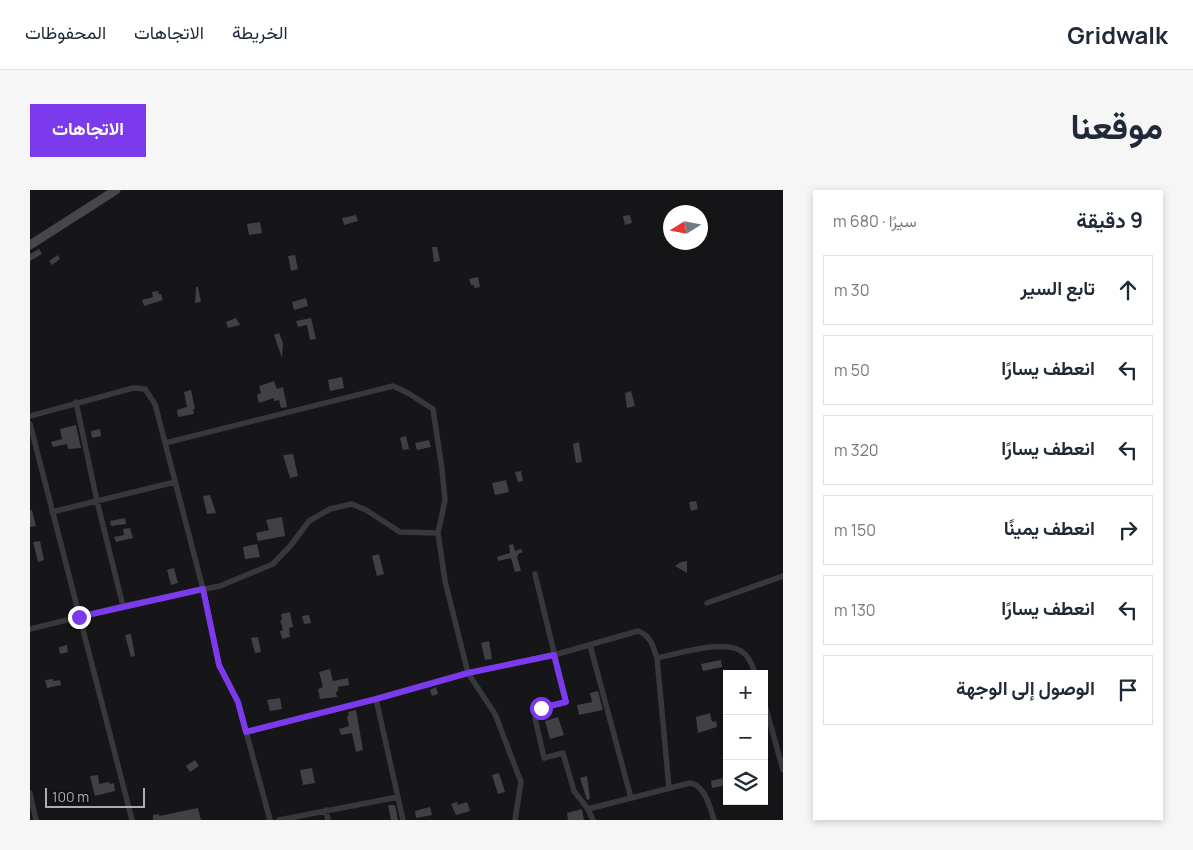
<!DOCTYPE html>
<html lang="ar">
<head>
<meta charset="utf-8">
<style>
  body { margin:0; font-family:Manrope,Vazirmatn,sans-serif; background:#f6f6f7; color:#1f2937; direction:rtl }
  .controls { position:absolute; right:15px; bottom:15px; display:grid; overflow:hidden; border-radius:0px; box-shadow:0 2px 8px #0003 }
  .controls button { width:45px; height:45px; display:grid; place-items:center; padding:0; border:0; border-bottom:1px solid #e0e1e3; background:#fff; color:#1f2937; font:25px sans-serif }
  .compass { position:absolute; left:633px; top:15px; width:45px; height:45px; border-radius:50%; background:#fff; box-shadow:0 2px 8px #0003; rotate:259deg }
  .scale { position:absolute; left:15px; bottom:12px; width:100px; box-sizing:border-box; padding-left:5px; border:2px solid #a8adb8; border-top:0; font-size:14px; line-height:18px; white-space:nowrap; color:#a8adb8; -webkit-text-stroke:4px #111113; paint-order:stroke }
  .stop { position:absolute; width:15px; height:15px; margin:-11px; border:4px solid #7c3aed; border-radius:50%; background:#fff }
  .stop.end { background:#7c3aed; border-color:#fff; box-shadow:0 1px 5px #0008 }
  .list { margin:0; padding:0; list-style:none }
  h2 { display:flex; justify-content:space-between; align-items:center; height:65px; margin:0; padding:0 20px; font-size:21px }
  h2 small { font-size:16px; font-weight:400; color:#747a83 }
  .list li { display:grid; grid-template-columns:32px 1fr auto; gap:15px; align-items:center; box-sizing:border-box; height:70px; margin:0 10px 10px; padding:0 10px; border:1px solid #e0e1e3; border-radius:0px }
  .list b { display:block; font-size:19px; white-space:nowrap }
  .list em { font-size:16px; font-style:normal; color:#747a83 }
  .icon { flex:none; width:28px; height:28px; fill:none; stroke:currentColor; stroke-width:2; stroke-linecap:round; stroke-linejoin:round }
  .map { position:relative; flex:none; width:753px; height:630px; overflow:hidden; direction:ltr; border-radius:0px }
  header { display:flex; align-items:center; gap:30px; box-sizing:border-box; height:70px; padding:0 25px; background:#fff; border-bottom:1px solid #e0e1e3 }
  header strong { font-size:24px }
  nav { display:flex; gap:28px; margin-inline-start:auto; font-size:18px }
  .intro { display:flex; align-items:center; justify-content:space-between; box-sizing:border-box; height:120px; padding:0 30px }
  h1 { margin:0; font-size:35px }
  .button { padding:12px 22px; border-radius:0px; background:#7c3aed; color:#fff; font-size:18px; font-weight:700 }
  main { display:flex; gap:30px; padding:0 30px }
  aside { flex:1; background:#fff; border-radius:0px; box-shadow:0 2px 8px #0003 }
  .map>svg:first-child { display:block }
</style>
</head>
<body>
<header>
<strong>Gridwalk</strong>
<nav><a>الخريطة</a><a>الاتجاهات</a><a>المحفوظات</a></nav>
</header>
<div class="intro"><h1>موقعنا</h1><a class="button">الاتجاهات</a></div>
<main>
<aside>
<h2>9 دقيقة<small>سيرًا · 680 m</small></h2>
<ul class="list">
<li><svg class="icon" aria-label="ahead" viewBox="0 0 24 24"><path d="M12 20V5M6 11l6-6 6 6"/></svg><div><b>تابع السير</b></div><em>30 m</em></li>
<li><svg class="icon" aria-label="left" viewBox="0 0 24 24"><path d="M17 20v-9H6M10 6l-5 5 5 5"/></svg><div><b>انعطف يسارًا</b></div><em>50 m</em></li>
<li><svg class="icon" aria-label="left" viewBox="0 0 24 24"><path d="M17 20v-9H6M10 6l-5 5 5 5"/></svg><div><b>انعطف يسارًا</b></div><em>320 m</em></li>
<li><svg class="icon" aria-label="right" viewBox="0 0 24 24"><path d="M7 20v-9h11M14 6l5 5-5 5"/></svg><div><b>انعطف يمينًا</b></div><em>150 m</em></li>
<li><svg class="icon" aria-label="left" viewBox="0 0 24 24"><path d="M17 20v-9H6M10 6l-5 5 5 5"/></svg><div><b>انعطف يسارًا</b></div><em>130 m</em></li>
<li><svg class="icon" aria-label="arrive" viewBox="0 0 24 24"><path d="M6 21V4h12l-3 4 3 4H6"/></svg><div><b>الوصول إلى الوجهة</b></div></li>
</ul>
</aside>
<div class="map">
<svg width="753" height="630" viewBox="0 0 753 630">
  <rect width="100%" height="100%" fill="#161618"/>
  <path fill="#404145" d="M326 25 328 31 314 35 312 28Z
    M600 25 602 33 595 35 593 26Z
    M230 32 232 43 219 45 217 34Z
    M402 57H407L410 71 404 72Z
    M9 59 12 64 0 71V64Z
    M28 65 30 69 22 75 19 71Z
    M265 65 268 79 261 81 258 66Z
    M448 87 450 97 444 98V95H441L439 89Z
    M166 97H168L171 112 165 113Z
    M128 101 129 104H131L133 110 114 116 112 110 123 107 122 102Z
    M276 108 278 116 264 120 262 112Z
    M206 128 210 135 198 138 196 132Z
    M281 128 286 149 280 150 277 135 268 137 266 131Z
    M249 143 253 153 252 168 244 145Z
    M312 187 314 198 300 201 298 190Z
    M244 191 247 199 253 197 257 217 251 218 249 210 244 211V208L229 213 227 205 231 203 229 196Z
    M161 200 165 219H163L164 224 148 227 147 220 157 217 154 202Z
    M601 201 605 216 597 218 595 203Z
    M46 235 51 258 38 259 37 254 23 257 21 252 32 249 30 239Z
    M70 239 71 246 62 248 61 241Z
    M376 246 379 259 373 260 370 248Z
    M399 250 401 257 387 260 385 253Z
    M549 252 552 272 546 273 543 254Z
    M263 264 268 286 260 288 253 265Z
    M491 281 493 291 488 292 485 282Z
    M476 290 479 302 465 305 462 293Z
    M180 305 186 323 177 324 173 306Z
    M666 311 668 319 661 321 659 312Z
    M0 320H2L6 336 0 337Z
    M252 327 255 346 228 351 226 343 239 340 236 330Z
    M95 328 96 334 81 336 80 331Z
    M100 338 103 348 86 352 84 347 94 345 93 339Z
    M10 351 14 370 8 372 3 352Z
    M227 354 230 367 215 369 213 357Z
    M483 354 485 361 491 359 493 362 488 364V366L487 367 491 381 485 382 481 368 468 371 467 367 480 363 479 355Z
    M349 364 354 384 347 386 342 366Z
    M657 371V383L645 376 651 372Z
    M144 378 148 393 141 395 137 380Z
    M260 422 263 437 259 438 260 447 252 449 250 441 253 440 250 430H252L251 424Z
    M279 425 281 433 274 434 272 426Z
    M101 444 105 466 101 467 95 445Z
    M228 447 231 462 225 463 221 448Z
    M459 451 462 469 455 470 451 453Z
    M37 455 38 462 30 464 29 457Z
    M691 470 692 477 673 481 671 474Z
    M300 479 303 491 318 488 319 495 308 497V501L306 502 307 507 290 509 288 499 293 497 289 482Z
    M23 489V491L30 490 31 495 17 498 15 490Z
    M406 497 408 504 402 506 400 500Z
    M568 501 573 520 549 525 547 515 562 512 560 503Z
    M250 508 252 519 240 521 237 510Z
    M326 520 333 560 326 562 322 543 311 545 309 539 319 536 317 526 319 525 318 522Z
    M680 523 682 532 686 531 687 537 668 543 666 527Z
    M528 527 534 545 520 549 515 531Z
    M165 570 169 576 160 582 156 576Z
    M282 578 285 593 273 595 270 580Z
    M469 583 475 602 468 604 462 585Z
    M68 585 69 594 79 592 80 594 84 593 85 601 65 606 60 586Z
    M557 586 560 609 557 610 550 588Z
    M697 587V595L682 598 681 591Z
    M427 612 428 615 437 612 440 621 426 625 421 614Z
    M358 615H365L368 630H361Z
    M400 617 402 625 386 628 385 621Z
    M168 618 171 630H123V625L129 624V626Z
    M552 619 554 630H538L537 623Z"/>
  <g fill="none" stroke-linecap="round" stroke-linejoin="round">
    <path stroke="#37383d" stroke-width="5.5" d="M46 212 67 311 93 416
      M0 226 103 198 115 199 125 214 173 399 189 475 208 512 240 630
      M0 234 102 630
      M135 253 363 196 378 203 403 219 412 279 415 310 408 343 415 391 438 483 465 524 491 592 485 630
      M22 322 145 292
      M505 384 536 512 511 519 505 528 514 568 533 563 544 601 558 619 563 630
      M677 413 753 386
      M0 439 93 416 190 396 243 374 261 355 279 331 300 319 322 314 336 320 370 342 408 343
      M560 455 601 608
      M627 468C647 464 693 449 711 461 719 466 723 476 725 484
      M346 509 373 630
      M734 511 753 580
      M216 542 346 509 438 483 524 465 608 441C621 446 623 456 627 468L639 598
      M0 603 6 630
      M558 619 660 593C675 595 680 617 684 630
      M296 620 298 630
      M249 630 368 607"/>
    <path stroke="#45474d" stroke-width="9" d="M0 55 86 0"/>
  </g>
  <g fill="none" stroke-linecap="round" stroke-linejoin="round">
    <path stroke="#7c3aed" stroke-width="6" d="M49 427 173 399 189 475 208 512 216 542 346 509 438 483 524 465 536 512 511 518"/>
  </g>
</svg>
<div class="controls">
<button>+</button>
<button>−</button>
<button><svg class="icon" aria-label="layers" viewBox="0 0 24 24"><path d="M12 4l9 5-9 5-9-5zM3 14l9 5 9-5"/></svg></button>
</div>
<svg class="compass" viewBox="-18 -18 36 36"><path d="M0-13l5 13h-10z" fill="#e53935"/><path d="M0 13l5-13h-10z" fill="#747a83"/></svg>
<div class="scale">100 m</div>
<div class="stop" style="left:511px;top:518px"></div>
<div class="stop end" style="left:49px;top:427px"></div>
</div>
</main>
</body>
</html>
